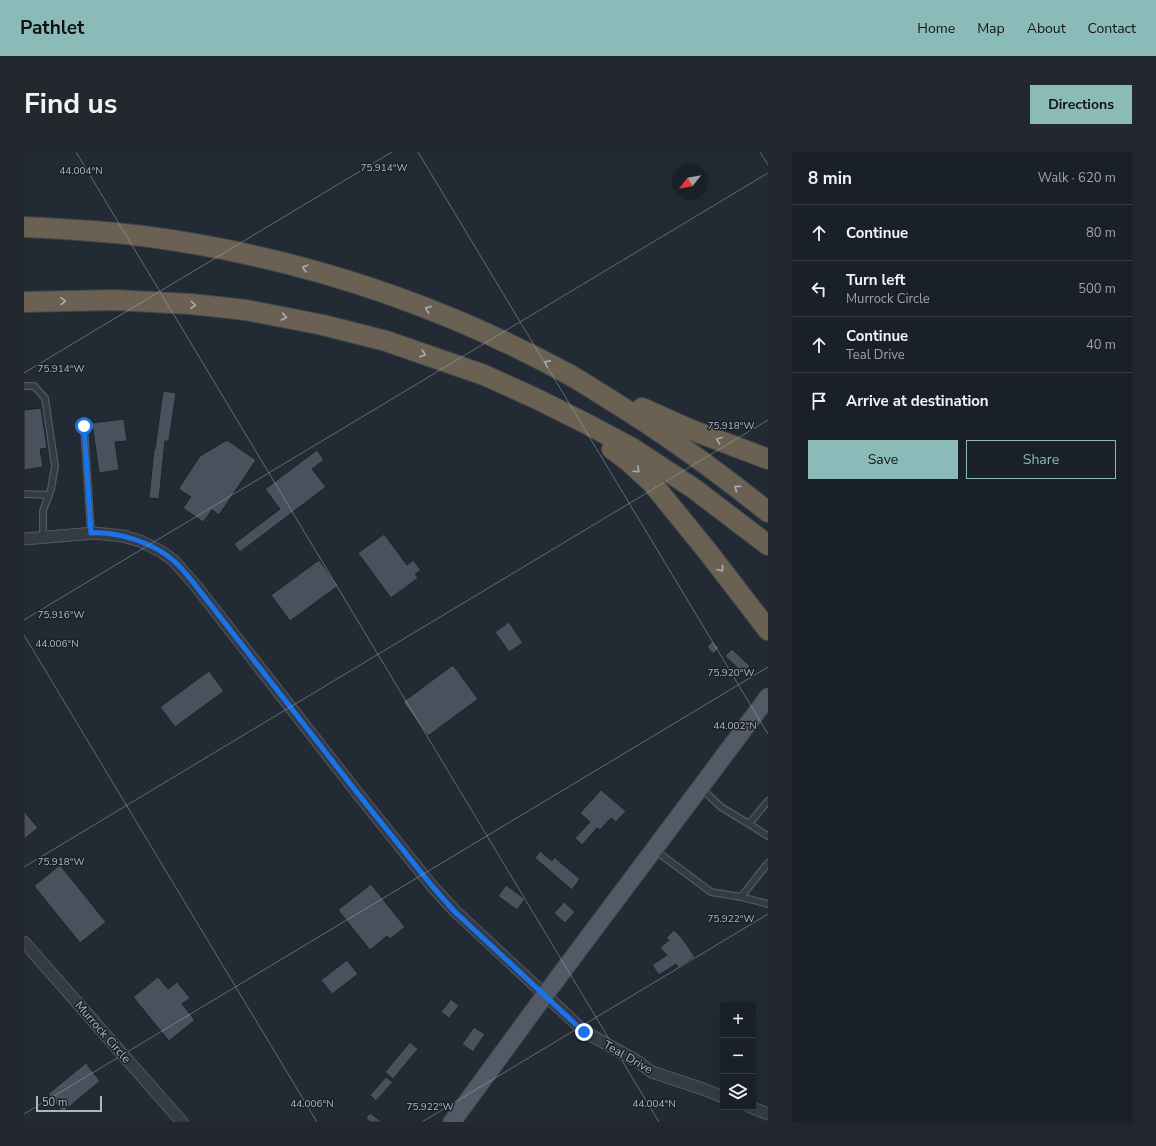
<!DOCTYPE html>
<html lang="en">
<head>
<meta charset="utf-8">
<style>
  body { margin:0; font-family:"Nunito Sans",sans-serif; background:#23282f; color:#f1f3f6 }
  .controls { position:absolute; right:12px; bottom:12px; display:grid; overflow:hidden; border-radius:0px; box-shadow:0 4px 16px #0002 }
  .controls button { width:36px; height:36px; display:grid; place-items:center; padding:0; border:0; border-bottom:1px solid #383e44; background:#1a2027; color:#f1f3f6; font:20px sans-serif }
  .compass { position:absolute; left:648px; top:12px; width:36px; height:36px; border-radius:50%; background:#1a2027; box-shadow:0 4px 16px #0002; rotate:239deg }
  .scale { position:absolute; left:12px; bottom:10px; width:66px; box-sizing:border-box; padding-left:4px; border:2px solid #b0b6c1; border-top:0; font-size:11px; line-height:14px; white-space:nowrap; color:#b0b6c1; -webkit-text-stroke:3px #1b2129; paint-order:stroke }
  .stop { position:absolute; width:12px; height:12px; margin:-9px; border:3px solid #1a73e8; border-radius:50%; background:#fff }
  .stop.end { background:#1a73e8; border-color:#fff; box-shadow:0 1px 4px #0008 }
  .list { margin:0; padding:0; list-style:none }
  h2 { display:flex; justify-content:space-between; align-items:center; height:52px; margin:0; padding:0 16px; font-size:17px }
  h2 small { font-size:13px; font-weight:400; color:#9fa3a7 }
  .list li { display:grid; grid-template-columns:26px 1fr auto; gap:12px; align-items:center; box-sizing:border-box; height:56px; padding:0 16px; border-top:1px solid #383e44 }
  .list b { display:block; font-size:15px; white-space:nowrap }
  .list p { margin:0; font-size:13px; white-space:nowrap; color:#9fa3a7 }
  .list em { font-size:13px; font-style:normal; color:#9fa3a7 }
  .actions { display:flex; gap:8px; padding:12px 16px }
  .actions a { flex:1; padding:9px 0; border:1px solid #8bbbb9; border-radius:0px; text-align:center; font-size:14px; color:#8bbbb9 }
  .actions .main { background:#8bbbb9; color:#111 }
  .icon { flex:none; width:22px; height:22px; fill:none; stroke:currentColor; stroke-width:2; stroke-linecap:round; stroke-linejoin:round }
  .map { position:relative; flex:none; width:744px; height:970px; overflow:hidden; border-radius:0px }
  header { display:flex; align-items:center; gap:24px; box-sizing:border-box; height:56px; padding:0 20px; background:#8bbbb9; color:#111 }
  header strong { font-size:19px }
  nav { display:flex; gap:22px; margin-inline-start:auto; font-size:14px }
  .intro { display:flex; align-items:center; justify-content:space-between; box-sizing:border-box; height:96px; padding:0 24px }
  h1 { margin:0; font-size:28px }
  .button { padding:10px 18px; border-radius:0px; background:#8bbbb9; color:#111; font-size:14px; font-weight:700 }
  main { display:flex; gap:24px; padding:0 24px }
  aside { flex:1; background:#1a2027; border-radius:0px; box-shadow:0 4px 16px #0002 }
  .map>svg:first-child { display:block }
</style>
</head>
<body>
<header>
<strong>Pathlet</strong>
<nav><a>Home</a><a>Map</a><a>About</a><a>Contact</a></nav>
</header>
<div class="intro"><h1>Find us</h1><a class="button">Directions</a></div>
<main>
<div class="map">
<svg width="744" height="970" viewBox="0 0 744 970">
  <rect width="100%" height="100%" fill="#222a34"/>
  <path fill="#49515d" stroke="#1d232b" d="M139 239 152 241 145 289H141L135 347 125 346 130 297H131Z
    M17 256 23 296 16 297 19 315 0 318V258Z
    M100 267 103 289 91 290 95 318 75 321 68 271Z
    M203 288 232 308 195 363 188 358 179 370 159 356 167 345 156 338 155 336 176 304Z
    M293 298 300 308 288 317 302 335 216 400 210 392 256 357 241 337Z
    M360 382 383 413 389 408 397 418 391 422 394 426 367 446 334 401Z
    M295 408 314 434 266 469 247 443Z
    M485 470 499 491 485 500 471 480Z
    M688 489 695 496 689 502 683 495Z
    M708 497 726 514 719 521 701 504Z
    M429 513 454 547 404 584 379 550Z
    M185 519 200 539 151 575 136 555Z
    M577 638 602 659 592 670 587 666 576 678 573 676 558 693 551 686 566 670 556 661Z
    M0 659 14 676 0 687Z
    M516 699 528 709 530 705 556 727 548 738 511 706Z
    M36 713 82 770 56 791 10 734Z
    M347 732 381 775 366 787 363 784 346 798 314 758Z
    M482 733 501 747 493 758 474 744Z
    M540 750 551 760 541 771 530 761Z
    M650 778 658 786 671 805 654 816 652 812 635 823 628 813 643 803 636 796 645 788 642 786Z
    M323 808 334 822 308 842 297 828Z
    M134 825 144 837 153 830 166 846 158 852 171 868 145 889 109 845Z
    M427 847 435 854 425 866 417 860Z
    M450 875 461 882 449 900 438 892Z
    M386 890 394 897 369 927 361 920Z
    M62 911 76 929 39 960 24 942Z
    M362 925 369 930 352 949 346 943Z
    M346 961 358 970H346L342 966Z"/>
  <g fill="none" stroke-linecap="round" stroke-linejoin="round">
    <defs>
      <path id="lane" d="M0 234H10L21 246 31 314 27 337 19 359V386
        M60 274 67 381
        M0 342 25 343
        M678 637 697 655 725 672 744 649
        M725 672 744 684
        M632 699 687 740 717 745 744 752
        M717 745 744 711"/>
      <path id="street" d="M0 387 70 381 99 384 116 389 138 400 150 409 172 434 331 638 408 734 431 759 561 880 613 909 628 920 679 937 699 945
        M0 790 158 970
        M726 955 744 962"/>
      <path id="primary" d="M428 970 521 843 744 545"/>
      <path id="highway" d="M0 75C42 77 84 79 126 85 273 105 416 152 546 223 560 231 574 240 588 249 642 282 694 320 744 360
        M0 150 90 148 167 152 222 158 299 173 362 189 460 223 513 247 563 272 608 296 669 336 744 393
        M618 256 665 277 744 307
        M588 297 604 309 628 331 684 400 744 478"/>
    </defs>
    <use href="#lane" stroke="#535962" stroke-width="8"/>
    <use href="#street" stroke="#535962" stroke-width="13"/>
    <use href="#primary" stroke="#3f454e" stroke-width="19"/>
    <use href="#highway" stroke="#40464f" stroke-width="22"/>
    <use href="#lane" stroke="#353b45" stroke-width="5.5"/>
    <use href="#street" stroke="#353b45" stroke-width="11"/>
    <use href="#primary" stroke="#535a65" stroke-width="17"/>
    <use href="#highway" stroke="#6a6153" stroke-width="20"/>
  </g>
  <defs><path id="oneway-chevron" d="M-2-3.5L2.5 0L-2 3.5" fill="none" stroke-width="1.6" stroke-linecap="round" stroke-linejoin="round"/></defs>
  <g stroke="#a9aeb6">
    <use href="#oneway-chevron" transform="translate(281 116) rotate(-165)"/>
    <use href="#oneway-chevron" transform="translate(39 149) rotate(-1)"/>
    <use href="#oneway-chevron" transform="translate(169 153) rotate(5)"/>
    <use href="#oneway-chevron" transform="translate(404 157) rotate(-159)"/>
    <use href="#oneway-chevron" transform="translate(260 165) rotate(11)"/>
    <use href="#oneway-chevron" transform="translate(399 202) rotate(19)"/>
    <use href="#oneway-chevron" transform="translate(523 211) rotate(-153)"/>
    <use href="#oneway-chevron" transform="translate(695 288) rotate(-159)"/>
    <use href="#oneway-chevron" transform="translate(613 318) rotate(42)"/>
    <use href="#oneway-chevron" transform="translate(713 336) rotate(-143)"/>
    <use href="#oneway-chevron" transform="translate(697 417) rotate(53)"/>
  </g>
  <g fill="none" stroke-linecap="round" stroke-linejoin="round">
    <path stroke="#1a73e8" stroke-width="5" d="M60 274 67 381C93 379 130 391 150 409 158 416 165 425 172 434L331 638 408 734 430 759 560 880"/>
  </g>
  <path fill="none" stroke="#b0b6c1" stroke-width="1" stroke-opacity="0.45" d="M52 0 635 970M394 0 744 582M736 0 744 13M0 221 368 0M0 468 744 21M0 483 293 970M0 715 744 268M0 962 744 515M398 970 744 762"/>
  <g text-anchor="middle" stroke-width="3" stroke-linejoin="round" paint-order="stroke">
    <g font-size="12" fill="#b0b6c1" stroke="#1b2129">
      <text transform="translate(79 880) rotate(49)" y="4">Murrock Circle</text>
      <text transform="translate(604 905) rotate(30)" y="4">Teal Drive</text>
    </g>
  </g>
  <g font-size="10" text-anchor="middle" fill="#b0b6c1" stroke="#1b2129" stroke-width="3" stroke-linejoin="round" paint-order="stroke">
    <text x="360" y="19">75.914°W</text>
    <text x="57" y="22">44.004°N</text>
    <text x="37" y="220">75.914°W</text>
    <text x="707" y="277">75.918°W</text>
    <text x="37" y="466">75.916°W</text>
    <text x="33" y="495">44.006°N</text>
    <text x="707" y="524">75.920°W</text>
    <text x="711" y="577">44.002°N</text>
    <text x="37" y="713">75.918°W</text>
    <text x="707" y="770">75.922°W</text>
    <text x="288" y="955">44.006°N</text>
    <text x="630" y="955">44.004°N</text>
    <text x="406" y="958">75.922°W</text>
  </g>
</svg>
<div class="controls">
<button>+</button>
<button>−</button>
<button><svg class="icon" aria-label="layers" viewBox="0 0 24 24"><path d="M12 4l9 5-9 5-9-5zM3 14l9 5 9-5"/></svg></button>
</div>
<svg class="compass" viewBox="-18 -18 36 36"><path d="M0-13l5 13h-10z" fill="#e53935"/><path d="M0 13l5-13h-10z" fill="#9fa3a7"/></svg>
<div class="scale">50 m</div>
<div class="stop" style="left:60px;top:274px"></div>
<div class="stop end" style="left:560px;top:880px"></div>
</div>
<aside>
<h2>8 min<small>Walk · 620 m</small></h2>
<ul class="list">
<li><svg class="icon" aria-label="ahead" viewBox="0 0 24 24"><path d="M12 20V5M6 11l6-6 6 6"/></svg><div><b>Continue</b></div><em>80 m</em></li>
<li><svg class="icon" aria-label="left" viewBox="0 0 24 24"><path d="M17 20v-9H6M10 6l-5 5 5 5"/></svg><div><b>Turn left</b><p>Murrock Circle</p></div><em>500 m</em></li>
<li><svg class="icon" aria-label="ahead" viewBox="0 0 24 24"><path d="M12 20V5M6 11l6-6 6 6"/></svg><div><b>Continue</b><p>Teal Drive</p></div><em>40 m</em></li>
<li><svg class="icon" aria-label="arrive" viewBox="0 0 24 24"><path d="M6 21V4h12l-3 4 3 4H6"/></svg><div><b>Arrive at destination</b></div></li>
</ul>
<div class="actions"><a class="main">Save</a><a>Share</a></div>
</aside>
</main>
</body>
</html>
